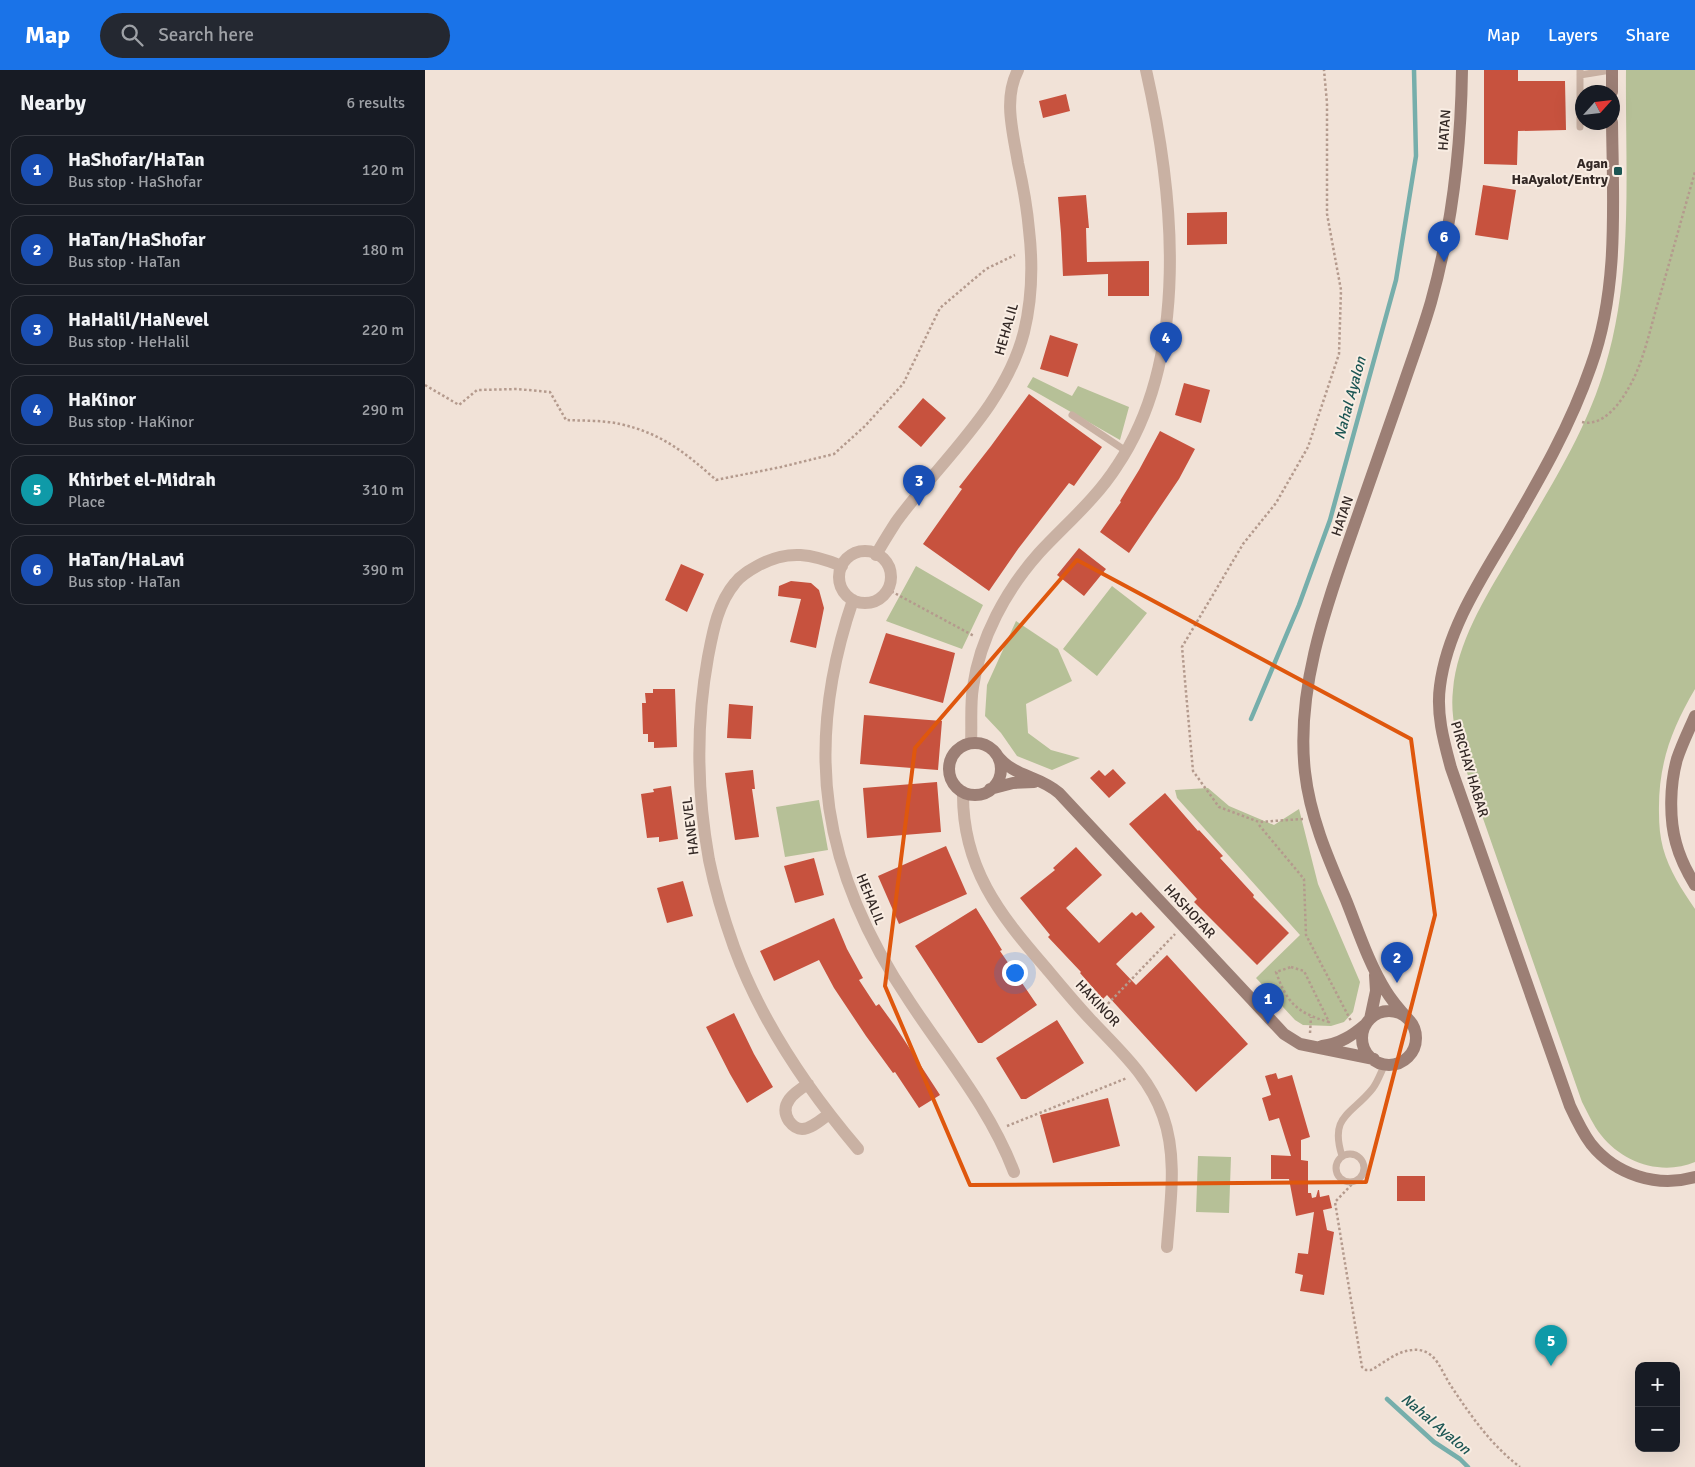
<!DOCTYPE html>
<html lang="en">
<head>
<meta charset="utf-8">
<style>
  body { margin:0; font-family:Signika,sans-serif; background:#242831; color:#f1f3f6 }
  .controls { position:absolute; right:15px; bottom:15px; display:grid; overflow:hidden; border-radius:10px; box-shadow:0 5px 20px #0002 }
  .controls button { width:45px; height:45px; display:grid; place-items:center; padding:0; border:0; border-bottom:1px solid #363941; background:#171b24; color:#f1f3f6; font:25px sans-serif }
  .compass { position:absolute; left:1150px; top:15px; width:45px; height:45px; border-radius:50%; background:#171b24; box-shadow:0 5px 20px #0002; rotate:63deg }
  .you { position:absolute; left:589px; top:902px; width:18px; height:18px; margin:-12px; border:4px solid #fff; border-radius:50%; background:#1a73e8; box-shadow:0 0 0 8px #1a73e833 }
  .badge { display:grid; place-items:center; width:32px; height:32px; border-radius:50%; background:#1a73e8; color:#fff; font-size:16px; font-weight:700 }
  .pin { position:absolute; translate:-50% -41px; filter:drop-shadow(0 1px 2px #0008) }
  .pin::after { content:''; position:absolute; top:26px; width:18px; height:15px; background:inherit; clip-path:polygon(0 0,100% 0,50% 100%) }
  .list { margin:0; padding:0; list-style:none }
  h2 { display:flex; justify-content:space-between; align-items:center; height:65px; margin:0; padding:0 20px; font-size:21px }
  h2 small { font-size:16px; font-weight:400; color:#9ea1a6 }
  .list li { display:grid; grid-template-columns:32px 1fr auto; gap:15px; align-items:center; box-sizing:border-box; height:70px; margin:0 10px 10px; padding:0 10px; border:1px solid #363941; border-radius:15px }
  .list b { display:block; font-size:19px; white-space:nowrap }
  .list p { margin:0; font-size:16px; white-space:nowrap; color:#9ea1a6 }
  .list em { font-size:16px; font-style:normal; color:#9ea1a6 }
  .icon { flex:none; width:28px; height:28px; fill:none; stroke:currentColor; stroke-width:2; stroke-linecap:round; stroke-linejoin:round }
  .map { position:relative; flex:none; width:1270px; height:1397px; overflow:hidden }
  header { display:flex; align-items:center; gap:30px; box-sizing:border-box; height:70px; padding:0 25px; background:#1a73e8; color:#fff }
  header strong { font-size:24px }
  nav { display:flex; gap:28px; margin-inline-start:auto; font-size:18px }
  .search { width:350px; height:45px; background:#242831; display:flex; align-items:center; gap:12px; box-sizing:border-box; padding:0 18px; border-radius:28px; color:#9ea1a6; font-size:19px }
  main { display:flex }
  aside { flex:1; background:#171b24 }
  .map>svg:first-child { display:block }
</style>
</head>
<body>
<header>
<strong>Map</strong>
<div class="search"><svg class="icon" aria-label="search" viewBox="0 0 24 24"><circle cx="10" cy="10" r="6"/><path d="M15 15l6 6"/></svg>Search here</div>
<nav><a>Map</a><a>Layers</a><a>Share</a></nav>
</header>
<main>
<aside>
<h2>Nearby<small>6 results</small></h2>
<ul class="list">
<li><span class="badge" style="background:#1a4fb4">1</span><div><b>HaShofar/HaTan</b><p>Bus stop · HaShofar</p></div><em>120 m</em></li>
<li><span class="badge" style="background:#1a4fb4">2</span><div><b>HaTan/HaShofar</b><p>Bus stop · HaTan</p></div><em>180 m</em></li>
<li><span class="badge" style="background:#1a4fb4">3</span><div><b>HaHalil/HaNevel</b><p>Bus stop · HeHalil</p></div><em>220 m</em></li>
<li><span class="badge" style="background:#1a4fb4">4</span><div><b>HaKinor</b><p>Bus stop · HaKinor</p></div><em>290 m</em></li>
<li><span class="badge" style="background:#0f9aa8">5</span><div><b>Khirbet el-Midrah</b><p>Place</p></div><em>310 m</em></li>
<li><span class="badge" style="background:#1a4fb4">6</span><div><b>HaTan/HaLavi</b><p>Bus stop · HaTan</p></div><em>390 m</em></li>
</ul>
</aside>
<div class="map">
<svg width="1270" height="1397" viewBox="0 0 1270 1397">
  <rect width="100%" height="100%" fill="#f1e2d7"/>
  <path fill="#b6c097" d="M1201 0H1270V619C1246 660 1233 695 1234 743 1234 755 1235 767 1238 778 1244 800 1257 820 1270 839V1092C1237 1106 1198 1093 1176 1065 1168 1055 1163 1043 1157 1032L1039 694C1032 670 1025 646 1028 620 1032 573 1060 528 1083 489 1119 427 1160 366 1180 297 1209 201 1200 99 1201 0Z
    M608 307 647 326 653 316 704 337 695 370 602 317Z
    M491 496 558 535 537 579 461 551Z
    M687 516 722 543 672 606 638 579Z
    M591 551 633 579 647 611 601 634 603 663 626 680 655 688 627 700 592 686 576 663 560 646 562 615Z
    M783 718 804 736 849 755 874 739 893 814 935 912 928 942 919 952 906 956 878 955 870 950 831 908 875 865 752 728 750 720Z
    M394 730 403 780 360 787 351 737Z
    M773 1086 806 1087 804 1143 771 1142Z"/>
  <g fill="none" stroke-linecap="round" stroke-linejoin="round">
    <path stroke="#76aeab" stroke-width="4.5" d="M826 649 874 535 905 450 971 210 991 86 989 0
      M962 1329 1009 1372 1035 1389 1043 1397"/>
  </g>
  <path fill="#c7523e" d="M1059 0H1093V11H1140L1141 60 1093 61 1092 95 1059 94Z
    M641 24 645 41 618 48 614 31Z
    M1058 115 1091 120 1083 170 1050 165Z
    M661 125 664 158H661L662 192 724 191V226H683V204L638 206 636 163 633 127Z
    M802 142V174L762 175V143Z
    M625 265 653 274 643 307 615 299Z
    M759 313 785 320 776 353 750 345Z
    M604 324 677 377 649 416 644 413 593 479 564 521 498 474 537 419 534 417 566 376Z
    M498 328 521 348 496 377 473 357Z
    M735 361 770 379 754 409 704 483 675 462 696 432 695 431 714 400Z
    M654 478 681 499 659 526 632 505Z
    M256 494 279 504 262 542 240 530Z
    M366 511 386 513 394 520 399 538 391 578 365 572 376 529 353 526 354 516Z
    M461 563 530 583 518 633 444 613Z
    M228 619H250L252 677 229 678V672H223V664H218L217 633H221L220 623H228Z
    M304 634 328 636 326 669 302 668Z
    M439 645 517 651 513 700 435 694Z
    M688 699 701 713 684 728 665 708 674 700 680 706Z
    M328 700 330 719H327L334 767 310 770 300 703Z
    M512 712 516 762 442 768 438 718Z
    M246 716 253 769 234 772V767L222 768 216 724 229 722 228 719Z
    M740 723 773 761 774 760 798 786 795 788 829 825 828 827 864 863 832 895 769 832 772 829 704 754Z
    M521 776 542 824 474 854 453 806Z
    M651 777 677 805 641 838 674 873 707 842 711 846 716 842 730 857 691 894 711 915 742 885 823 974 771 1022 682 925 678 929 655 903 656 902 623 867 625 865 595 828 630 800 628 798Z
    M389 788 399 825 370 833 359 796Z
    M258 811 268 846 242 853 232 818Z
    M551 838 577 880 575 881 612 935 557 973H553L490 876Z
    M409 848 422 879 438 908 434 910 451 936 454 934 470 956 515 1025 494 1038 470 1002 468 1003 441 966 409 918 394 890 349 911 335 881Z
    M309 943 329 984 348 1017 322 1033 305 1004 281 957Z
    M632 950 659 993 601 1029H596L571 988Z
    M851 1003 853 1009 867 1005 885 1067 876 1070V1090L883 1091V1123H886L887 1128 891 1127 893 1120H894L895 1127 904 1125 907 1138 898 1140 902 1160 909 1162 899 1225 875 1221 878 1205 870 1203 873 1183 883 1184 889 1142 871 1146 864 1109H846V1085L866 1086 854 1048 844 1051 837 1028 846 1025 840 1006Z
    M683 1028 695 1076 628 1093 615 1045Z
    M972 1106H1000V1131H972Z"/>
  <g fill="none" stroke-linecap="round" stroke-linejoin="round">
    <path stroke="#b49a8d" stroke-width="2.5" stroke-dasharray="2.5 2.5" stroke-linecap="butt" d="M0 315 34 335 52 320 92 319 125 322 141 350C158 351 178 350 195 354 236 363 261 383 291 410L356 397 409 384 440 356 478 314 515 238 561 199 590 185
      M1157 352C1177 357 1194 335 1203 319 1218 294 1224 263 1232 236 1245 191 1257 147 1270 102
      M462 519 549 566
      M878 749 834 752 794 737 768 701 757 577 818 474 851 433 883 377 914 284 916 220 902 144V33L899 0
      M834 755 879 809 881 865 926 951
      M866 897 879 901 904 952C872 943 862 933 851 902Z
      M676 941 750 864
      M885 963 886 947
      M582 1056 702 1008
      M930 1111 910 1132 937 1297 941 1300H946C959 1293 972 1281 987 1280 994 1279 1002 1281 1008 1287 1015 1294 1020 1307 1026 1316 1046 1346 1066 1375 1095 1397"/>
    <path stroke="#c9b1a3" stroke-width="7" d="M1155 5 1186 0
      M1155 57V0
      M647 345 701 381
      M911 1098a14 14 0 1 1 28 0a14 14 0 1 1-28 0Z
      M917 1086C904 1045 927 1045 948 1018 953 1011 956 1002 960 994"/>
    <path stroke="#c9b1a3" stroke-width="12" d="M414 507a26 26 0 1 1 52 0a26 26 0 1 1-52 0Z
      M451 485C457 474 464 463 471 452 515 391 580 337 599 262 607 229 608 194 604 160 602 137 598 115 593 93 588 62 578 29 593 0
      M417 496C387 484 364 479 334 495 325 500 316 505 310 513 293 533 288 561 283 587 271 653 272 723 284 790 290 819 299 849 309 877 336 951 382 1019 433 1079
      M428 530C377 680 397 802 485 932 522 988 565 1039 589 1102
      M546 673C547 655 545 635 548 617 555 568 581 520 614 483 641 454 671 429 692 396 766 286 749 123 721 0
      M538 722C537 797 574 844 621 898 636 916 650 933 666 950 694 980 724 1006 738 1046 753 1088 745 1134 742 1177
      M383 1014C370 1022 353 1034 364 1051 367 1055 371 1059 377 1059 386 1059 397 1049 404 1044"/>
    <path stroke="#9c7f75" stroke-width="12" d="M1187 0V22
      M1187 52C1188 133 1194 219 1166 296 1145 357 1114 410 1082 465 1054 512 1022 561 1015 616 1011 644 1019 672 1026 698L1145 1036C1151 1049 1157 1062 1166 1074 1191 1105 1232 1118 1270 1107
      M1270 646C1264 660 1257 674 1252 689 1245 714 1244 748 1251 773 1255 788 1262 802 1270 815
      M524 699a26 26 0 1 1 52 0a26 26 0 1 1-52 0Z
      M571 684C589 708 612 704 634 723L859 964 875 974 949 989
      M565 719 588 713 609 712
      M937 968a27 27 0 1 1 54 0a27 27 0 1 1-54 0Z
      M945 949 951 921 950 905
      M983 949C975 940 967 931 961 921 944 894 933 860 921 830 903 788 885 747 880 702 871 622 899 542 925 468 942 420 959 371 976 322 986 292 997 263 1006 232 1027 157 1036 78 1037 0
      M897 976C915 974 928 965 941 954"/>
  </g>
  <path fill="none" stroke="#df570d" stroke-width="4" stroke-linejoin="round" d="M652 490 986 669 1010 845 941 1112 545 1115 460 916 490 678Z"/>
  <rect fill="#1b5553" stroke="#f9ede3" stroke-width="2" x="1188" y="96" width="10" height="10" rx="2.5"/>
  <g text-anchor="middle" stroke-width="4" stroke-linejoin="round" paint-order="stroke">
    <g font-size="14" fill="#332825" stroke="#f9ede3">
      <text transform="translate(1019 60) rotate(-86)" y="5">HATAN</text>
      <text transform="translate(581 259) rotate(-74)" y="5">HEHALIL</text>
      <text transform="translate(917 446) rotate(-71)" y="5">HATAN</text>
      <text transform="translate(1045 699) rotate(73)" y="5">PIRCHAY HABAR</text>
      <text transform="translate(265 756) rotate(-97)" y="5">HANEVEL</text>
      <text transform="translate(446 829) rotate(68)" y="5">HEHALIL</text>
      <text transform="translate(765 841) rotate(47)" y="5">HASHOFAR</text>
      <text transform="translate(673 933) rotate(47)" y="5">HAKINOR</text>
    </g>
    <g font-size="14" font-weight="bold" fill="#332825" stroke="#f9ede3" text-anchor="end">
      <text x="1183" y="98">Agan<tspan x="1183" dy="16">HaAyalot/Entry</tspan></text>
    </g>
    <g font-size="15" font-style="italic" fill="#1b5553" stroke="#f9ede3">
      <text transform="translate(925 328) rotate(-75)" y="5">Nahal Ayalon</text>
      <text transform="translate(1011 1354) rotate(40)" y="5">Nahal Ayalon</text>
    </g>
  </g>
</svg>
<div class="controls">
<button>+</button>
<button>−</button>
</div>
<svg class="compass" viewBox="-18 -18 36 36"><path d="M0-13l5 13h-10z" fill="#e53935"/><path d="M0 13l5-13h-10z" fill="#9ea1a6"/></svg>
<div class="you"></div>
<div class="pin badge" style="left:843px;top:954px;background:#1a4fb4">1</div>
<div class="pin badge" style="left:972px;top:913px;background:#1a4fb4">2</div>
<div class="pin badge" style="left:494px;top:436px;background:#1a4fb4">3</div>
<div class="pin badge" style="left:741px;top:293px;background:#1a4fb4">4</div>
<div class="pin badge" style="left:1126px;top:1296px;background:#0f9aa8">5</div>
<div class="pin badge" style="left:1019px;top:192px;background:#1a4fb4">6</div>
</div>
</main>
</body>
</html>
